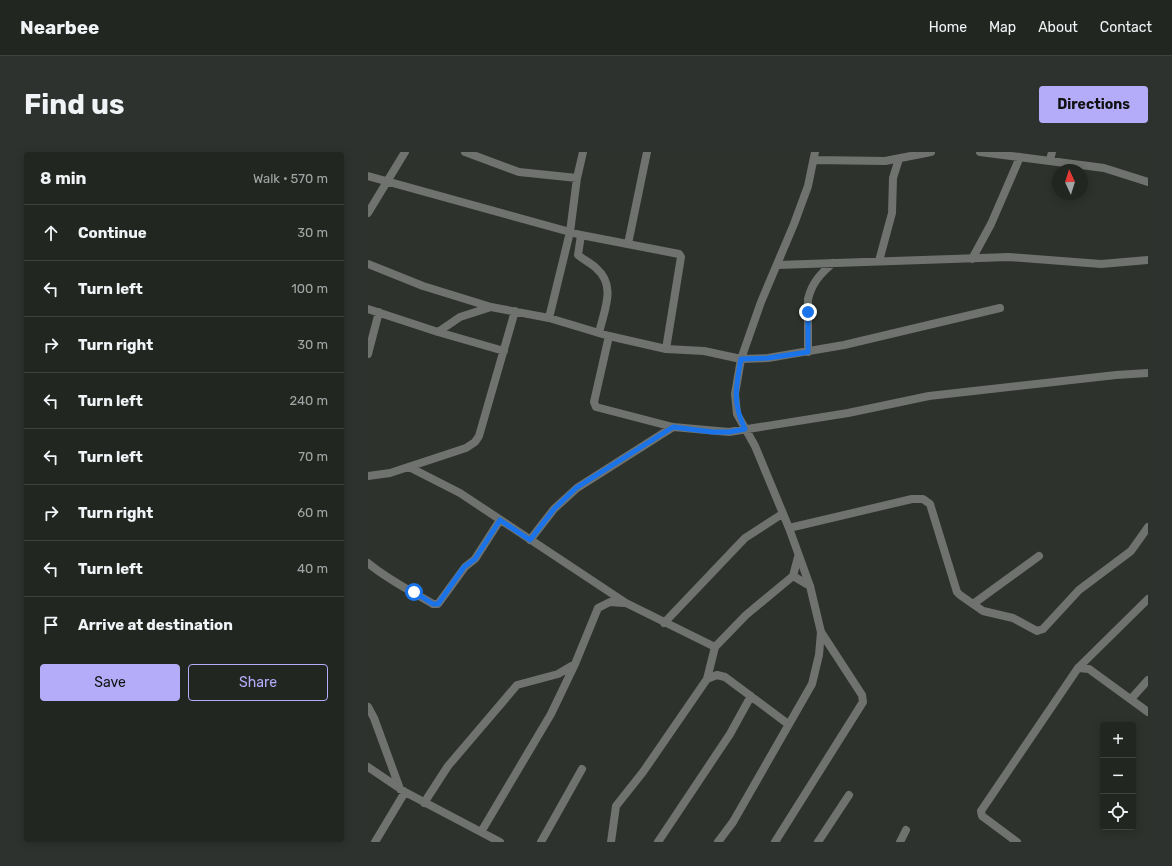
<!DOCTYPE html>
<html lang="en">
<head>
<meta charset="utf-8">
<style>
  body { margin:0; font-family:Rubik,sans-serif; background:#2e322e; color:#f1f3f6 }
  .controls { position:absolute; right:12px; bottom:12px; display:grid; overflow:hidden; border-radius:4px; box-shadow:0 2px 10px #0003 }
  .controls button { width:36px; height:36px; display:grid; place-items:center; padding:0; border:0; border-bottom:1px solid #3f433f; background:#222621; color:#f1f3f6; font:20px sans-serif }
  .compass { position:absolute; left:684px; top:12px; width:36px; height:36px; border-radius:50%; background:#222621; box-shadow:0 2px 10px #0003; rotate:356deg }
  .stop { position:absolute; width:12px; height:12px; margin:-9px; border:3px solid #1a73e8; border-radius:50%; background:#fff }
  .stop.end { background:#1a73e8; border-color:#fff; box-shadow:0 1px 4px #0008 }
  .list { margin:0; padding:0; list-style:none }
  h2 { display:flex; justify-content:space-between; align-items:center; height:52px; margin:0; padding:0 16px; font-size:17px }
  h2 small { font-size:13px; font-weight:400; color:#a2a5a5 }
  .list li { display:grid; grid-template-columns:26px 1fr auto; gap:12px; align-items:center; box-sizing:border-box; height:56px; padding:0 16px; border-top:1px solid #3f433f }
  .list b { display:block; font-size:15px; white-space:nowrap }
  .list em { font-size:13px; font-style:normal; color:#a2a5a5 }
  .actions { display:flex; gap:8px; padding:12px 16px }
  .actions a { flex:1; padding:9px 0; border:1px solid #b4acf9; border-radius:4px; text-align:center; font-size:14px; color:#b4acf9 }
  .actions .main { background:#b4acf9; color:#111 }
  .icon { flex:none; width:22px; height:22px; fill:none; stroke:currentColor; stroke-width:2; stroke-linecap:round; stroke-linejoin:round }
  .map { position:relative; flex:none; width:780px; height:690px; overflow:hidden; border-radius:4px }
  header { display:flex; align-items:center; gap:24px; box-sizing:border-box; height:56px; padding:0 20px; background:#222621; border-bottom:1px solid #3f433f }
  header strong { font-size:19px }
  nav { display:flex; gap:22px; margin-inline-start:auto; font-size:14px }
  .intro { display:flex; align-items:center; justify-content:space-between; box-sizing:border-box; height:96px; padding:0 24px }
  h1 { margin:0; font-size:28px }
  .button { padding:10px 18px; border-radius:4px; background:#b4acf9; color:#111; font-size:14px; font-weight:700 }
  main { display:flex; gap:24px; padding:0 24px }
  aside { flex:1; background:#222621; border-radius:4px; box-shadow:0 2px 10px #0003 }
  .map>svg:first-child { display:block }
</style>
</head>
<body>
<header>
<strong>Nearbee</strong>
<nav><a>Home</a><a>Map</a><a>About</a><a>Contact</a></nav>
</header>
<div class="intro"><h1>Find us</h1><a class="button">Directions</a></div>
<main>
<aside>
<h2>8 min<small>Walk · 570 m</small></h2>
<ul class="list">
<li><svg class="icon" aria-label="ahead" viewBox="0 0 24 24"><path d="M12 20V5M6 11l6-6 6 6"/></svg><div><b>Continue</b></div><em>30 m</em></li>
<li><svg class="icon" aria-label="left" viewBox="0 0 24 24"><path d="M17 20v-9H6M10 6l-5 5 5 5"/></svg><div><b>Turn left</b></div><em>100 m</em></li>
<li><svg class="icon" aria-label="right" viewBox="0 0 24 24"><path d="M7 20v-9h11M14 6l5 5-5 5"/></svg><div><b>Turn right</b></div><em>30 m</em></li>
<li><svg class="icon" aria-label="left" viewBox="0 0 24 24"><path d="M17 20v-9H6M10 6l-5 5 5 5"/></svg><div><b>Turn left</b></div><em>240 m</em></li>
<li><svg class="icon" aria-label="left" viewBox="0 0 24 24"><path d="M17 20v-9H6M10 6l-5 5 5 5"/></svg><div><b>Turn left</b></div><em>70 m</em></li>
<li><svg class="icon" aria-label="right" viewBox="0 0 24 24"><path d="M7 20v-9h11M14 6l5 5-5 5"/></svg><div><b>Turn right</b></div><em>60 m</em></li>
<li><svg class="icon" aria-label="left" viewBox="0 0 24 24"><path d="M17 20v-9H6M10 6l-5 5 5 5"/></svg><div><b>Turn left</b></div><em>40 m</em></li>
<li><svg class="icon" aria-label="arrive" viewBox="0 0 24 24"><path d="M6 21V4h12l-3 4 3 4H6"/></svg><div><b>Arrive at destination</b></div></li>
</ul>
<div class="actions"><a class="main">Save</a><a>Share</a></div>
</aside>
<div class="map">
<svg width="780" height="690" viewBox="0 0 780 690">
  <rect width="100%" height="100%" fill="#2e322c"/>
  <g fill="none" stroke-linecap="round" stroke-linejoin="round">
    <path stroke="#6f726f" stroke-width="8" d="M97 0 151 20 209 26
      M612 0 736 16 780 30
      M446 8 517 9 563 0
      M682 8 684 0
      M0 24 213 83 311 102 313 105 298 197
      M0 61 37 0
      M213 83 210 103C216 108 223 111 228 116 249 134 236 158 231 181
      M260 92 279 0
      M604 107 623 72 652 5
      M511 109 524 61 525 26 531 7
      M0 112 55 134 123 155
      M410 113 641 105 733 112 780 108
      M0 157 70 180 92 165 123 155 181 166 241 184 298 197 336 199 373 207 400 206 476 193 632 156
      M181 166 202 80 209 26 215 0
      M70 180 136 199
      M241 184 226 250 228 255 305 275 361 280 480 261 561 244 748 223 780 221
      M440 200V147C444 131 452 122 465 111
      M0 202 11 160
      M41 315 92 341 258 451 347 495
      M0 324 22 321 98 296 107 290 111 284 147 159
      M421 376 544 347H555L562 352 589 440 592 443 615 459 645 466 669 479 675 477 711 438 763 399 780 375
      M162 388 186 357 209 336 305 275
      M0 411C19 427 43 439 65 452H70L97 415 107 407 132 368
      M425 424 442 434
      M605 452 671 404
      M296 471 377 386 414 362
      M710 516 721 517 780 560
      M339 527 349 523 357 525 420 572
      M763 547 780 528
      M0 555 6 566 32 637
      M0 615 37 640 132 690
      M56 651 80 614 149 533 190 522 207 512
      M113 680 183 562 207 512 230 456 242 450 256 451
      M7 690 37 640
      M173 690 214 617
      M243 690 248 654 275 620 339 527 347 495 378 463 425 424 430 405
      M290 690 362 582 383 544
      M350 690 365 670 444 532 451 503 453 480 442 434 421 376 387 294 369 262 367 242 373 207 393 150 426 72 440 34 447 0
      M407 690 495 550 494 543 453 480
      M450 690 481 643
      M532 690 538 678
      M649 690 614 664 613 659 710 516 780 447"/>
  </g>
  <g fill="none" stroke-linecap="round" stroke-linejoin="round">
    <path stroke="#1a73e8" stroke-width="5" d="M46 440 65 452H70L96 415 107 407 132 368 162 388 186 357 208 336 305 275 345 280H361L377 277C364 251 368 234 373 207L400 206 440 200V160"/>
  </g>
</svg>
<div class="controls">
<button>+</button>
<button>−</button>
<button><svg class="icon" aria-label="locate" viewBox="0 0 24 24"><circle cx="12" cy="12" r="6"/><path d="M12 2v4M12 18v4M2 12h4M18 12h4"/></svg></button>
</div>
<svg class="compass" viewBox="-18 -18 36 36"><path d="M0-13l5 13h-10z" fill="#e53935"/><path d="M0 13l5-13h-10z" fill="#a2a5a5"/></svg>
<div class="stop" style="left:46px;top:440px"></div>
<div class="stop end" style="left:440px;top:160px"></div>
</div>
</main>
</body>
</html>
